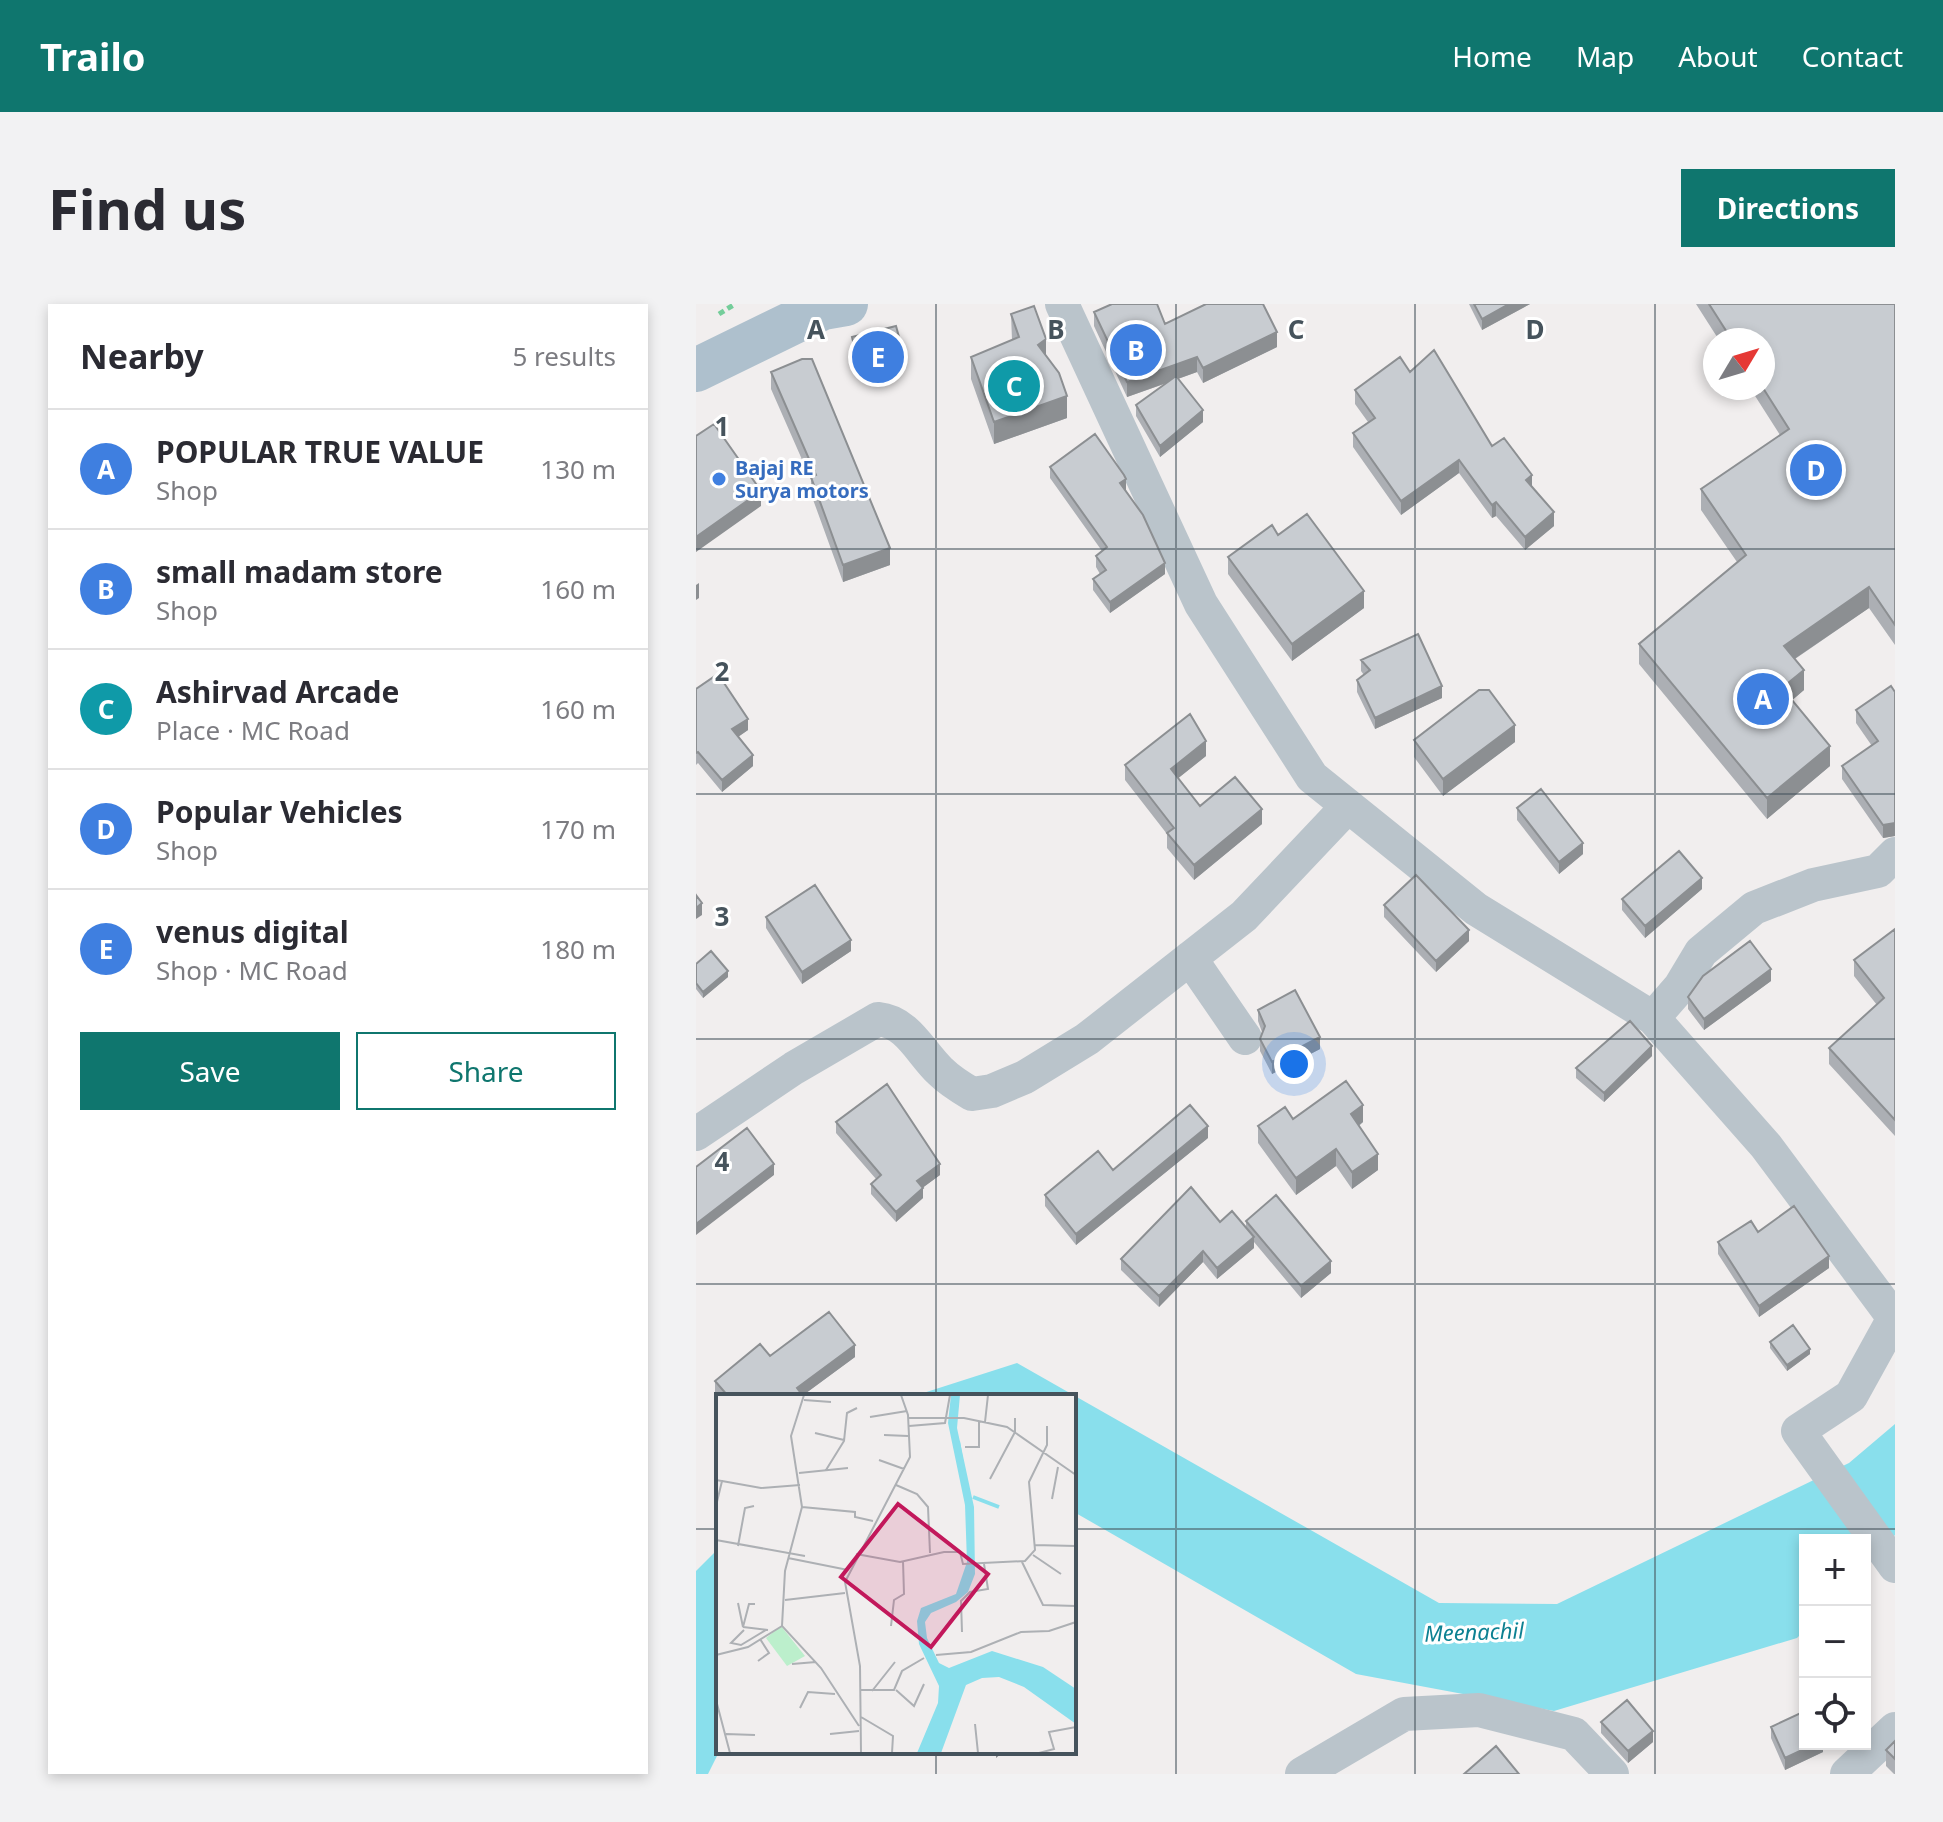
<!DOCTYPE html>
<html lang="en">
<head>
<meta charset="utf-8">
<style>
  body { margin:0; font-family:"Noto Sans",sans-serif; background:#f2f2f3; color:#2b2b33 }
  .controls { position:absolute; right:24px; bottom:24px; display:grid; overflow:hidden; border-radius:0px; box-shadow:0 4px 12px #0003 }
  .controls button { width:72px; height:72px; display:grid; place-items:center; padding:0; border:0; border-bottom:2px solid #e1e1e2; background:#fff; color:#2b2b33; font:40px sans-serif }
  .compass { position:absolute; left:1007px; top:24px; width:72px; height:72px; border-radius:50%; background:#fff; box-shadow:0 4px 12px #0003; rotate:52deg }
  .you { position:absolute; left:598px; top:760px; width:28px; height:28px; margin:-20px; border:6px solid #fff; border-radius:50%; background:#1a73e8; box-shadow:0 0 0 12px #1a73e833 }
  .badge { display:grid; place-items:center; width:52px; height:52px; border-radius:50%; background:#0f766e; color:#fff; font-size:26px; font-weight:700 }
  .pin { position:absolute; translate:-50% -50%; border:4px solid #fff; box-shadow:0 2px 8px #0006 }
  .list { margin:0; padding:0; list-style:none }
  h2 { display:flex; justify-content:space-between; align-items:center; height:104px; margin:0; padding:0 32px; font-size:34px }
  h2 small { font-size:26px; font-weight:400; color:#7c7c81 }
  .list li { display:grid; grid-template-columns:52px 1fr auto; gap:24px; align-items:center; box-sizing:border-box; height:120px; padding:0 32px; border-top:2px solid #e1e1e2 }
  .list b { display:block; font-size:30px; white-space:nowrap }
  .list p { margin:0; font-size:26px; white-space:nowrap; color:#7c7c81 }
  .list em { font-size:26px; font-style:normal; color:#7c7c81 }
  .actions { display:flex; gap:16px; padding:24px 32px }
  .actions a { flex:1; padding:18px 0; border:2px solid #0f766e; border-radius:0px; text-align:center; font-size:28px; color:#0f766e }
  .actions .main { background:#0f766e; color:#fff }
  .icon { flex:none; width:44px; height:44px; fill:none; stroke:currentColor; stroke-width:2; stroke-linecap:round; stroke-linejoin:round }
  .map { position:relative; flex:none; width:1199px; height:1470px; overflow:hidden; border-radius:0px }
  header { display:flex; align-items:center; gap:48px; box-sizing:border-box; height:112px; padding:0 40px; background:#0f766e; color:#fff }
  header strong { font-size:38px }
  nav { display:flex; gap:44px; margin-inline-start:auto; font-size:28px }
  .intro { display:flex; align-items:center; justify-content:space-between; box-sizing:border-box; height:192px; padding:0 48px }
  h1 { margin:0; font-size:56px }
  .button { padding:20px 36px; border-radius:0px; background:#0f766e; color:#fff; font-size:28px; font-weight:700 }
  main { display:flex; gap:48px; padding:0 48px }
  aside { flex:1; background:#fff; border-radius:0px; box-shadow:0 4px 12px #0003 }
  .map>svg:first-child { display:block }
</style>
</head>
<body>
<header>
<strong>Trailo</strong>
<nav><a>Home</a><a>Map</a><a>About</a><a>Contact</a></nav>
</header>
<div class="intro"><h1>Find us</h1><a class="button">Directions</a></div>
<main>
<aside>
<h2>Nearby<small>5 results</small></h2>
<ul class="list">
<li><span class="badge" style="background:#3f7fe0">A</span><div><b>POPULAR TRUE VALUE</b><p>Shop</p></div><em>130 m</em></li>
<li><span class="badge" style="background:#3f7fe0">B</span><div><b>small madam store</b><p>Shop</p></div><em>160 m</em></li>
<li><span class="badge" style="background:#0f9aa8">C</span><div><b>Ashirvad Arcade</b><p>Place · MC Road</p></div><em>160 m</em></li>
<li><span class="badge" style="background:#3f7fe0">D</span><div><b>Popular Vehicles</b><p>Shop</p></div><em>170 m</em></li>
<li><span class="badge" style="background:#3f7fe0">E</span><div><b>venus digital</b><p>Shop · MC Road</p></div><em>180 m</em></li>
</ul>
<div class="actions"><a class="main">Save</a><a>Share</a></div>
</aside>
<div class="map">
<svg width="1199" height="1470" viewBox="0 0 1199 1470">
  <rect width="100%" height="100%" fill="#f1eeee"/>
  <path fill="#89dfec" d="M321 1059 743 1299 861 1300 1153 1159 1199 1120V1231L1169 1263V1236H1109V1326L1101 1334 858 1407 660 1370 378 1208V1092H218Z
    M22 1245 23 1448 12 1470H0V1267Z"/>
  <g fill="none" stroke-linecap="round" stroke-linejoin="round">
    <path stroke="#74cd9a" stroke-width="5" stroke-dasharray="6 4" stroke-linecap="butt" d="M23 10 39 0"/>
    <path stroke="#bac4cb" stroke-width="34" d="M366 0 505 300 616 473 780 605 957 714 1070 842 1198 1014 1155 1092 1102 1127 1199 1262
      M494 654 549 734
      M957 714 984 683 1005 648 1058 604 1117 581 1182 567 1199 550
      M0 830 98 764 182 715C212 718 224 748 244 767 254 777 264 783 276 790L296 787 329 773 391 735 548 612 652 502
      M606 1470 708 1410 783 1406 878 1430 916 1470
      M1151 1470 1199 1425"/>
    <path stroke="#aec0cd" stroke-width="44" d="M0 66 127 4 150 0"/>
  </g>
  <path fill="#acafb4" d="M773 0H834L786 26Z
    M1000 0H1199V341L1173 304 1099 355 1108 386 1096 396 1134 462 1071 515 943 360V340L1041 258 1005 206V185L1084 131 1054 84H1067V36H1023Z
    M398 8 581 43 507 79 501 68 482 75 507 118 464 153 440 112V101L471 79 431 93 398 22Z
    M315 10 350 52 371 114 298 140 275 75V53L316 36Z
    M156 33 208 63 163 73 156 44Z
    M75 68 194 261 147 278 115 190V176L75 85Z
    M714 68 796 142 836 183 858 222 829 246 800 212 796 214 763 169 705 211 657 143V129L672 118 659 100V86Z
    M354 163 430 186 469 270 414 309 397 286V275L404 270 400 263V252L406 247 354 174Z
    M582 231 668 304 596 357 532 270V253Z
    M665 356 746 394 679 425 661 388V376L668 371 665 367Z
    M0 385 52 426 42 433 57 462 26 488 2 459 0 461Z
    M1199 388V532L1187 534 1146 475V462L1176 442 1160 419V406Z
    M718 436 819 438 747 492 718 453Z
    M510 452 482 474 504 502 566 520 498 576 471 544V530L429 476V461Z
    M821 504 887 550 863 570 821 516Z
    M1006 585 949 634 926 606V595Z
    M688 601 773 637 740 668 688 613Z
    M70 613 155 647 106 680 70 624Z
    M1199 625V832L1133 760V744L1181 701 1158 672V656Z
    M0 660 32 673 7 694 0 685Z
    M1075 677 1008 726 992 705V693Z
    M562 706 624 745 576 770 564 747V735L566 728 562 717Z
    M956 752 908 798 880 774V764Z
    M597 815 667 818 663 822 682 866 656 885 640 862 600 891 562 839V822Z
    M140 818 244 871 227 883V894L200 918 175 890V880L180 875 140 829Z
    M512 834 380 941 349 902V891Z
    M550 917 635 969 605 994 558 938V944L521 975 507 958 463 1003 425 966V955L524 918 550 923Z
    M1022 938 1133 964 1063 1013 1022 950Z
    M1074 1038 1114 1050 1091 1067 1074 1044Z
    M74 1052 159 1053 106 1092H23L19 1088V1077Z
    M905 1418 957 1438 932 1459 905 1429Z
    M1075 1423 1127 1440V1448L1089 1466 1075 1434Z
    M1199 1437V1470H1198L1190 1462V1446Z"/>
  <path fill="#8c8f92" d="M813 0H834L786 26V15Z
    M581 28V43L507 79V64Z
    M350 35V56L342 41Z
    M208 51V63L163 73V62Z
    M501 53V68L431 93V78Z
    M371 92V114L298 140V118Z
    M507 106V118L464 153V142Z
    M763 156V169L705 211V197Z
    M836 171V184L830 176Z
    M430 175V186L424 191V179Z
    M65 187V202L0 248V233Z
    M800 198V212L796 214V201Z
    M858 208V222L829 246V233Z
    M194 244V261L147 278V261Z
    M469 259V270L414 309V298Z
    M3 279V294L0 296V281Z
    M1173 283V304L1088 362V342Z
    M668 287V304L596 357V340Z
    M1108 366V386L1086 405V384Z
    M746 382V394L679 425V414Z
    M52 415V426L36 437V425Z
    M819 421V438L747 492V475Z
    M510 437V452L475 480V465Z
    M1134 442V462L1071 515V494Z
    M57 451V462L26 488V476Z
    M566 505V520L498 576V561Z
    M1199 519V532L1187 534V521Z
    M887 539V550L863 570V558Z
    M1006 574V585L949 634V622Z
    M6 599V611L0 615V604Z
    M773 626V637L740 668V657Z
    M155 636V647L106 680V668Z
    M1075 665V677L1008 726V715Z
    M32 667V673L7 694V688Z
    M624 733V745L576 770V758Z
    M956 742V752L908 798V789Z
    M667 801V818L655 827V810Z
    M512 822V834L380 941V930Z
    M640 845V862L600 891V874Z
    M682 850V866L656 885V868Z
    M78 860V871L0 931V920L7 914Z
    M244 860V871L221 888V877Z
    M227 884V894L200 918V908Z
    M558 933V944L521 975V964Z
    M507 947V958L463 1003V992Z
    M1133 952V964L1063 1013V1002Z
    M635 957V969L605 994V982Z
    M159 1041V1053L106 1092H99L101 1084Z
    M1114 1045V1050L1091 1067V1061Z
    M957 1427V1438L932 1459V1447Z
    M1119 1440H1127V1448L1089 1466V1454Z
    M300 1448H307L300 1454Z"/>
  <path fill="#c8ccd1" stroke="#8c8f92" stroke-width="2" d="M416 0H461L469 20 510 0H567L581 28 507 64 501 53 431 78 398 8Z
    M778 0H813L786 15Z
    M1013 0H1199V321L1173 283 1088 342 1108 366 1086 384 1134 442 1071 494 943 340 1050 251 1005 185 1093 125 1067 84V36H1036Z
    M338 2 350 35 342 41 363 69 371 92 298 118 275 53 323 33 315 10Z
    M200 22 208 51 163 62 156 33Z
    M738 46 796 142 808 134 836 171 830 176 858 208 829 233 800 198 796 201 763 156 705 197 657 129 679 114 659 86 704 53 714 68Z
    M106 55H116L194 244 147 261 115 173 120 171 75 68Z
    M480 72 507 106 464 142 440 101Z
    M18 120 65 187 0 233V132Z
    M399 130 428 171 430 175 424 179 447 211 469 259 414 298 397 275 410 266 400 252 411 243 354 163Z
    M611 210 668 287 596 340 532 253 576 221 582 231Z
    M722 330 746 382 679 414 661 376 674 366 665 356Z
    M22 370 52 415 36 425 57 451 26 476 2 448 0 449V385Z
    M1195 382 1199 388V519L1187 521 1146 462 1182 437 1160 406Z
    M783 386H793L819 421 747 475 718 436Z
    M494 410 510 437 475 465 504 502 539 473 566 505 498 561 471 529 478 524 429 461Z
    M845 485 887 539 863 558 821 504Z
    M983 547 1006 574 949 622 926 595Z
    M720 571 773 626 740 657 688 601Z
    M119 581 155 636 106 668 70 613Z
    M0 591 6 599 0 604Z
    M1199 625V816L1133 744 1188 694 1158 656Z
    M1054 637 1075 665 1008 715 992 693 1007 672Z
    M15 647 32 667 7 688 0 679V660Z
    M599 686 624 733 576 758 564 735 569 722 562 706Z
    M934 717 956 742 908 789 880 764Z
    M650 777 667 801 655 810 682 850 656 868 640 845 600 874 562 822 589 803 597 815Z
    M191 780 244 860 221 877 227 884 200 908 175 880 185 871 140 818Z
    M494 801 512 822 380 930 349 891 402 847 417 866Z
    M51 824 78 860 0 920V863Z
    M495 883 524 918 536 907 558 933 521 964 507 947 463 992 425 955Z
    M580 891 635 957 605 982 550 917Z
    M1098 902 1133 952 1063 1002 1022 938 1055 917 1062 928Z
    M133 1008 159 1041 101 1084 104 1088 99 1092H32L19 1077 64 1040 74 1052Z
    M1097 1021 1114 1045 1091 1061 1074 1038Z
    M931 1396 957 1427 932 1447 905 1418Z
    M1109 1407V1440H1119L1089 1454 1075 1423Z
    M1199 1437V1455L1190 1446Z
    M800 1442 823 1470H768Z"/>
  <path fill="none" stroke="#46535c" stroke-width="2" stroke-opacity="0.55" d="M240 0V1092M480 0V1470M719 0V1470M959 0V1470M0 245H1199M0 490H1199M0 735H1199M0 980H1199M0 1225H22M378 1225H1199M240 1448V1470"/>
  <circle fill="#3f7fe0" stroke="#fff" stroke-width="3" cx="23" cy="175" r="8"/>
  <g text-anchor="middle" stroke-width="6" stroke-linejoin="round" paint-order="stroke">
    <g font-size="20" font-weight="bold" fill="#366cbe" stroke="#fff" text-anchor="start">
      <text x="39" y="171">Bajaj RE<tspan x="39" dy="23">Surya motors</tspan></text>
    </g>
    <g font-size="22" font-style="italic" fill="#0d8192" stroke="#fff">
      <text transform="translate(778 1328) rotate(-2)" y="8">Meenachil</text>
    </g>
  </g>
  <g transform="translate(20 1090)">
    <rect width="360" height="360" fill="#f1eeee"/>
    <path d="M65 232 89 262 71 272 50 244Z" fill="#bcefcc"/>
    <path d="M235 1H244L241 34 258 113 259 180 252 198 240 208 215 219 209 228 211 244 223 269 233 274 276 257 327 273 360 295V330L308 293 283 283 266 284 250 291 225 359H201L222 309 223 292 203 250 201 227 205 214 240 200 251 168 249 111 232 29Z" fill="#89dfec"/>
    <path fill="none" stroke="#89dfec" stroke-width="4" d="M242 47 247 77M257 103 283 113"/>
    <path fill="none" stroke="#adb0b4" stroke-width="2" d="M88 1 75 42 86 113 69 177 66 232 105 274 143 332M88 6 115 8M154 23 191 17M193 24H248L291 33 360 81M269 28 272 1M193 32 229 29 234 1M99 39 128 46M168 41 192 42M249 53H263V27M163 66 188 75M110 76 128 47 131 19 141 14M83 79 132 74M274 85 299 38V24M0 86 6 87 0 112M6 87 45 94 84 91M180 91 201 100 212 113 214 159M336 105 342 73M86 113 139 118V123L157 127M0 146 89 162M318 151 360 152M22 152 29 114 38 112M140 160 184 168 228 158H244L247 170 309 167 319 156 313 88 331 51V32M317 161 345 180M72 164 132 176M306 168 327 211 360 212M69 206 129 199M22 209 27 233M360 228V259M175 232 178 206 188 200 187 167M27 233 52 236M27 233 33 210H39M28 236 15 249 25 251 50 236M246 238 245 207 254 198 272 195 268 170M0 261 32 253 66 232M220 261 255 258 305 238 333 237 360 228M42 267 53 259 44 245M76 270 100 268M144 296H178L186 277 208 264M180 296 198 312 208 290M156 297 179 268M0 306 14 359M84 314 92 298 119 300M145 323 177 342 176 359M259 330 262 359M10 340 39 341M114 340 143 337M145 359 144 272 129 188 194 63 192 21 185 1M323 359 338 355 333 338 360 333"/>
    <path fill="#c2185b" fill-opacity="0.15" stroke="#c2185b" stroke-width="4" d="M182 110 272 180 215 253 125 183Z"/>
    <rect width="360" height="360" fill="none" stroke="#46535c" stroke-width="4"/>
  </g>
  <g font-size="26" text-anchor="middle" font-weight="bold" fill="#46535c" stroke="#fff" stroke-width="6" stroke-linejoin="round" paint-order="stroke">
    <text x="120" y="35">A</text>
    <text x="360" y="35">B</text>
    <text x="600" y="35">C</text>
    <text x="839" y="35">D</text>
    <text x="26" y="132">1</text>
    <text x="26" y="377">2</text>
    <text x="26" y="622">3</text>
    <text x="26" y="867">4</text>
  </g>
</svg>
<div class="controls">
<button>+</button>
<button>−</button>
<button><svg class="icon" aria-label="locate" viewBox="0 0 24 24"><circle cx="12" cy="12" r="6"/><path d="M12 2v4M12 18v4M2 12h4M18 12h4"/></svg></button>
</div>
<svg class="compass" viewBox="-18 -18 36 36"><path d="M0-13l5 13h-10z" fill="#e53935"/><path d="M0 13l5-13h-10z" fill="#7c7c81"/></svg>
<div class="you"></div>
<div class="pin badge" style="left:1067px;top:395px;background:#3f7fe0">A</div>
<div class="pin badge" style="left:440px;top:46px;background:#3f7fe0">B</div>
<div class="pin badge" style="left:318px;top:82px;background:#0f9aa8">C</div>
<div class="pin badge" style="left:1120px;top:166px;background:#3f7fe0">D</div>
<div class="pin badge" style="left:182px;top:53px;background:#3f7fe0">E</div>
</div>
</main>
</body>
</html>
